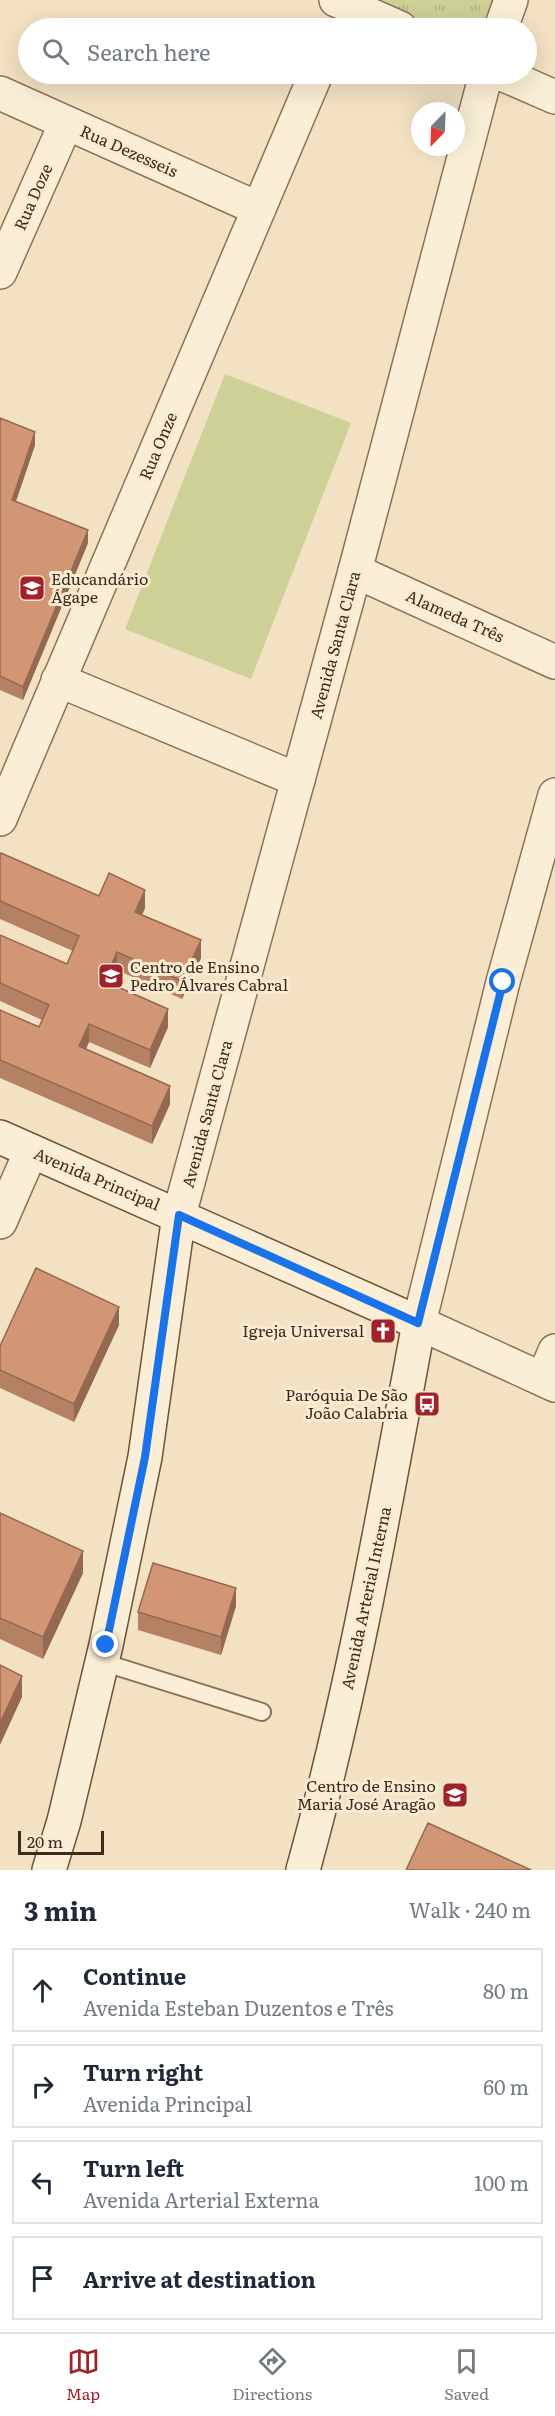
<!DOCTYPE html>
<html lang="en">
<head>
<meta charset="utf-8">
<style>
  body { margin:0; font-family:Literata,serif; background:#f6f6f7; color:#1f2937 }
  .compass { position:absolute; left:411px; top:102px; width:54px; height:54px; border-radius:50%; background:#fff; box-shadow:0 6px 24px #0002; rotate:203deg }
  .scale { position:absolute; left:18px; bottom:15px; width:86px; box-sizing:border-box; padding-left:6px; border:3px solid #3c2a1d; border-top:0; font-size:16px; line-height:21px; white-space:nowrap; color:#3c2a1d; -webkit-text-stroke:4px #f8ebd2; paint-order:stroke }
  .stop { position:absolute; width:18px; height:18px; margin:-14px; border:4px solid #1a73e8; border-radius:50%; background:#fff }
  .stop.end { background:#1a73e8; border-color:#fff; box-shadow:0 2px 6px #0008 }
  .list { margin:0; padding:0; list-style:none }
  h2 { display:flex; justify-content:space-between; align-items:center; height:78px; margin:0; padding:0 24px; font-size:26px }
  h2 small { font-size:20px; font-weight:400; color:#747a83 }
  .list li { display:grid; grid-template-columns:39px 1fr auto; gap:18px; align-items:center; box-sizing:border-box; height:84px; margin:0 12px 12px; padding:0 12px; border:2px solid #e0e1e3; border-radius:0px }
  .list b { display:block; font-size:22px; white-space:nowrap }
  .list p { margin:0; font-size:20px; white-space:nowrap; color:#747a83 }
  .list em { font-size:20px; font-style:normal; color:#747a83 }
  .icon { flex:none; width:33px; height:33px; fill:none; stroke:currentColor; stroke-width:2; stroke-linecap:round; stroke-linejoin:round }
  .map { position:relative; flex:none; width:555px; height:1870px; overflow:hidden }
  .search { position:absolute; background:#fff; box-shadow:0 6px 24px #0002; left:18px; right:18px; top:18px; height:66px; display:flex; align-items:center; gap:15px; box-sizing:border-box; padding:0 21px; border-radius:33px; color:#747a83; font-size:22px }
  .sheet { height:462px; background:#fff }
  nav { display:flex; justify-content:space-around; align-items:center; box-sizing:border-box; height:84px; border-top:2px solid #e0e1e3; background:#fff; font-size:16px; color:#747a83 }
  nav a { display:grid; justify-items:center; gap:3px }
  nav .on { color:#a1222a }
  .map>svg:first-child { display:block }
</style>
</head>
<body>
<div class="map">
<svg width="555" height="1870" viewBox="0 0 555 1870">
  <defs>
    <pattern id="park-tufts" width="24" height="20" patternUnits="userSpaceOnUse" patternTransform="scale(1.5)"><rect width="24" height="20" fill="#cdd195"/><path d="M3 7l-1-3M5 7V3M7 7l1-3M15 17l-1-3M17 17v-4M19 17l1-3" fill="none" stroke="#b1b480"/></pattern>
  </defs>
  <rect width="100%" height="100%" fill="#f2e1c2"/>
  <path fill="url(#park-tufts)" d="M359 0H503L492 28H428Z"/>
  <path fill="#cdd195" d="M225 374 351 423 251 679 125 629Z"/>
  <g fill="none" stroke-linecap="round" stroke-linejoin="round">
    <defs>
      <path id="service" d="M102 1662 262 1712"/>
      <path id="minor" d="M336 0 400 28
        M502 74 555 97
        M0 93 259 209
        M0 272 66 123
        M355 571 555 662
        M58 680 298 780
        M0 819 316 74
        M0 1222 31 1151
        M419 1323 503 982 555 795
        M543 1379 555 1351"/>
      <path id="tertiary" d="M501 28 511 0
        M179 1215 355 571 486 74
        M419 1323 555 1385"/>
      <path id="secondary" d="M0 1137 419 1323C385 1506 353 1690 303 1870
        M49 1870 64 1821 106 1645 145 1457 179 1215"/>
    </defs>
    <use href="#service" stroke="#8d7157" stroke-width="20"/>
    <use href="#minor" stroke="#8d7157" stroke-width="36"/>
    <use href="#tertiary" stroke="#8d7157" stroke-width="36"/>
    <use href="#secondary" stroke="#6f523a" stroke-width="36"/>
    <use href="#service" stroke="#fbeed6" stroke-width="16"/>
    <use href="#minor" stroke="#fbeed6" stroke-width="33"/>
    <use href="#tertiary" stroke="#fbeed6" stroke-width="33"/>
    <use href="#secondary" stroke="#fbeed6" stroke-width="33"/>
  </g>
  <path fill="#b58164" d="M0 418 35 445 16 501 88 543 23 700 0 690Z
    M0 855 99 896 145 908 142 915 201 958 182 999 117 970 111 984 168 1027 150 1068 89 1042 86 1049 170 1104 152 1144 0 1078V1010L39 1027 42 1020 0 1001V935L67 964 73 951 0 919Z
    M119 1325 74 1422 0 1388V1346Z
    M0 1513 83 1573 43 1659 0 1639Z
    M236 1606 221 1655 138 1630V1612Z"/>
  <path fill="#946951" d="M35 432V445L12 513V500Z
    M88 530V543L23 700V687Z
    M145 890V908L135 930V912Z
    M201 940V958L182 999V981Z
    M117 952V970L104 999V981Z
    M168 1009V1027L150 1068V1050Z
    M89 1024V1042L79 1064V1046Z
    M170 1086V1104L152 1144V1126Z
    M119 1307V1325L74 1422V1404Z
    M83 1551V1573L43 1659V1637Z
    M236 1588V1606L221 1655V1637Z
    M22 1676V1697L0 1745V1723Z"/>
  <path fill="#d39674" stroke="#946951" stroke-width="1.5" d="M0 418 35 432 12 500 88 530 23 687 0 676Z
    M1 853 99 896 109 873 145 890 135 912 201 940 182 981 117 952 104 981 168 1009 150 1050 89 1024 79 1046 170 1086 152 1126 0 1060V1010L39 1027 49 1005 0 983V935L67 964 79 936 0 901V855Z
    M36 1268 119 1307 74 1404 0 1370V1346Z
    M0 1513 83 1551 43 1637 0 1618Z
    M153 1563 236 1588 221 1637 138 1612Z
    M0 1665 22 1676 0 1723Z
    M428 1823 531 1870H406Z"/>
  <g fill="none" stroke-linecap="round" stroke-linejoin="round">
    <path stroke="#1a73e8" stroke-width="8" d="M106 1645 145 1457 179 1215 418 1323 503 982"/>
  </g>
  <defs>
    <symbol id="school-square" viewBox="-11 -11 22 22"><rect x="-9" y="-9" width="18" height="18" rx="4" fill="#a1222a" stroke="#f8ebd2"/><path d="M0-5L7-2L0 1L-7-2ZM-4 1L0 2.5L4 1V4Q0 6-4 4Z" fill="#fff"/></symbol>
    <symbol id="church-square" viewBox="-11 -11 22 22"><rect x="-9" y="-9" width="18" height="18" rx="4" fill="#a1222a" stroke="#f8ebd2"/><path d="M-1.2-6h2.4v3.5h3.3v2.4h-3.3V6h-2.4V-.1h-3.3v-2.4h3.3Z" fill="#fff"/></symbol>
    <symbol id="bus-square" viewBox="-11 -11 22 22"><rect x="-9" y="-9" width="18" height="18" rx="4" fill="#a1222a" stroke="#f8ebd2"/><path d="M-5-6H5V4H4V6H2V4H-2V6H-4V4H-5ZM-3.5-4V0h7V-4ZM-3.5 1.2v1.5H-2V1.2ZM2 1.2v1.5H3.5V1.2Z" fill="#fff"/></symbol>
  </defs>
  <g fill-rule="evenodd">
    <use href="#school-square" x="17" y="573" width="30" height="30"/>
    <use href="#school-square" x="96" y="961" width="30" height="30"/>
    <use href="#church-square" x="368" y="1316" width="30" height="30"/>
    <use href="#bus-square" x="412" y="1389" width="30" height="30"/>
    <use href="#school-square" x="440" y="1780" width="30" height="30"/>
  </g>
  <g text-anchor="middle" stroke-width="6" stroke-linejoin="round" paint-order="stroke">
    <g font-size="16" fill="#3c2a1d" stroke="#f8ebd2">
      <text transform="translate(129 151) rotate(24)" y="6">Rua Dezesseis</text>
      <text transform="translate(33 197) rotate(-66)" y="6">Rua Doze</text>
      <text transform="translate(158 446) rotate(-67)" y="6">Rua Onze</text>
      <text transform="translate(455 616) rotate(24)" y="6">Alameda Três</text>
      <text transform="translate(335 645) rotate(-75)" y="6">Avenida Santa Clara</text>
      <text transform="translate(207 1114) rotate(-75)" y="6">Avenida Santa Clara</text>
      <text transform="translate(97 1179) rotate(23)" y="6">Avenida Principal</text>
      <text transform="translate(366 1598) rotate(-78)" y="6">Avenida Arterial Interna</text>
    </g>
    <g font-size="16" fill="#3c2a1d" stroke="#f8ebd2" text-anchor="end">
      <text x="51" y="585" text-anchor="start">Educandário<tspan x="51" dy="18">Ágape</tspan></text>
      <text x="130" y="973" text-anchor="start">Centro de Ensino<tspan x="130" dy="18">Pedro Álvares Cabral</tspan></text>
      <text x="364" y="1337">Igreja Universal</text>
      <text x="408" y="1401">Paróquia De São<tspan x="408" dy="18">João Calabria</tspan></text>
      <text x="436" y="1792">Centro de Ensino<tspan x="436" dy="18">Maria José Aragão</tspan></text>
    </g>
  </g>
</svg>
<svg class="compass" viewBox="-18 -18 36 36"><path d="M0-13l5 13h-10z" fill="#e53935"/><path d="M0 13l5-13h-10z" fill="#747a83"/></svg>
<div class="scale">20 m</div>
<div class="stop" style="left:503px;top:982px"></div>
<div class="stop end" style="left:106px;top:1645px"></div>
<div class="search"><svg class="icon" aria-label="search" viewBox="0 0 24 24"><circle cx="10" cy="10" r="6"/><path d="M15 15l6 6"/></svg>Search here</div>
</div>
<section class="sheet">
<h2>3 min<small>Walk · 240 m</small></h2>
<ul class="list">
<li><svg class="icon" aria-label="ahead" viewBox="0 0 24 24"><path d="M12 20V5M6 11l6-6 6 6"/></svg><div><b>Continue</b><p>Avenida Esteban Duzentos e Três</p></div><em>80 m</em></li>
<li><svg class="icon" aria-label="right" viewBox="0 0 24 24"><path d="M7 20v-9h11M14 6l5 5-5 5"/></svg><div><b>Turn right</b><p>Avenida Principal</p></div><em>60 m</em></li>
<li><svg class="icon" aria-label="left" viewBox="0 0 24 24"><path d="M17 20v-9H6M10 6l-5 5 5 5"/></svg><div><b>Turn left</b><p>Avenida Arterial Externa</p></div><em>100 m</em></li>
<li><svg class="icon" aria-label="arrive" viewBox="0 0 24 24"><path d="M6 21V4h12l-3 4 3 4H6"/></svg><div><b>Arrive at destination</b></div></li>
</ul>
</section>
<nav>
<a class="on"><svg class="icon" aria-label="map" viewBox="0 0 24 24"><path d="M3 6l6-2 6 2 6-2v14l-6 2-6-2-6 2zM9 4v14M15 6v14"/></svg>Map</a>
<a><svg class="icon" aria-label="directions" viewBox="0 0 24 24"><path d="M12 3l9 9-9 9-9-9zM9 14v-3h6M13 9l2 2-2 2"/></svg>Directions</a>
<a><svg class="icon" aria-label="saved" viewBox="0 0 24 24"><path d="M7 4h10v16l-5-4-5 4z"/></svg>Saved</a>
</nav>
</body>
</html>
